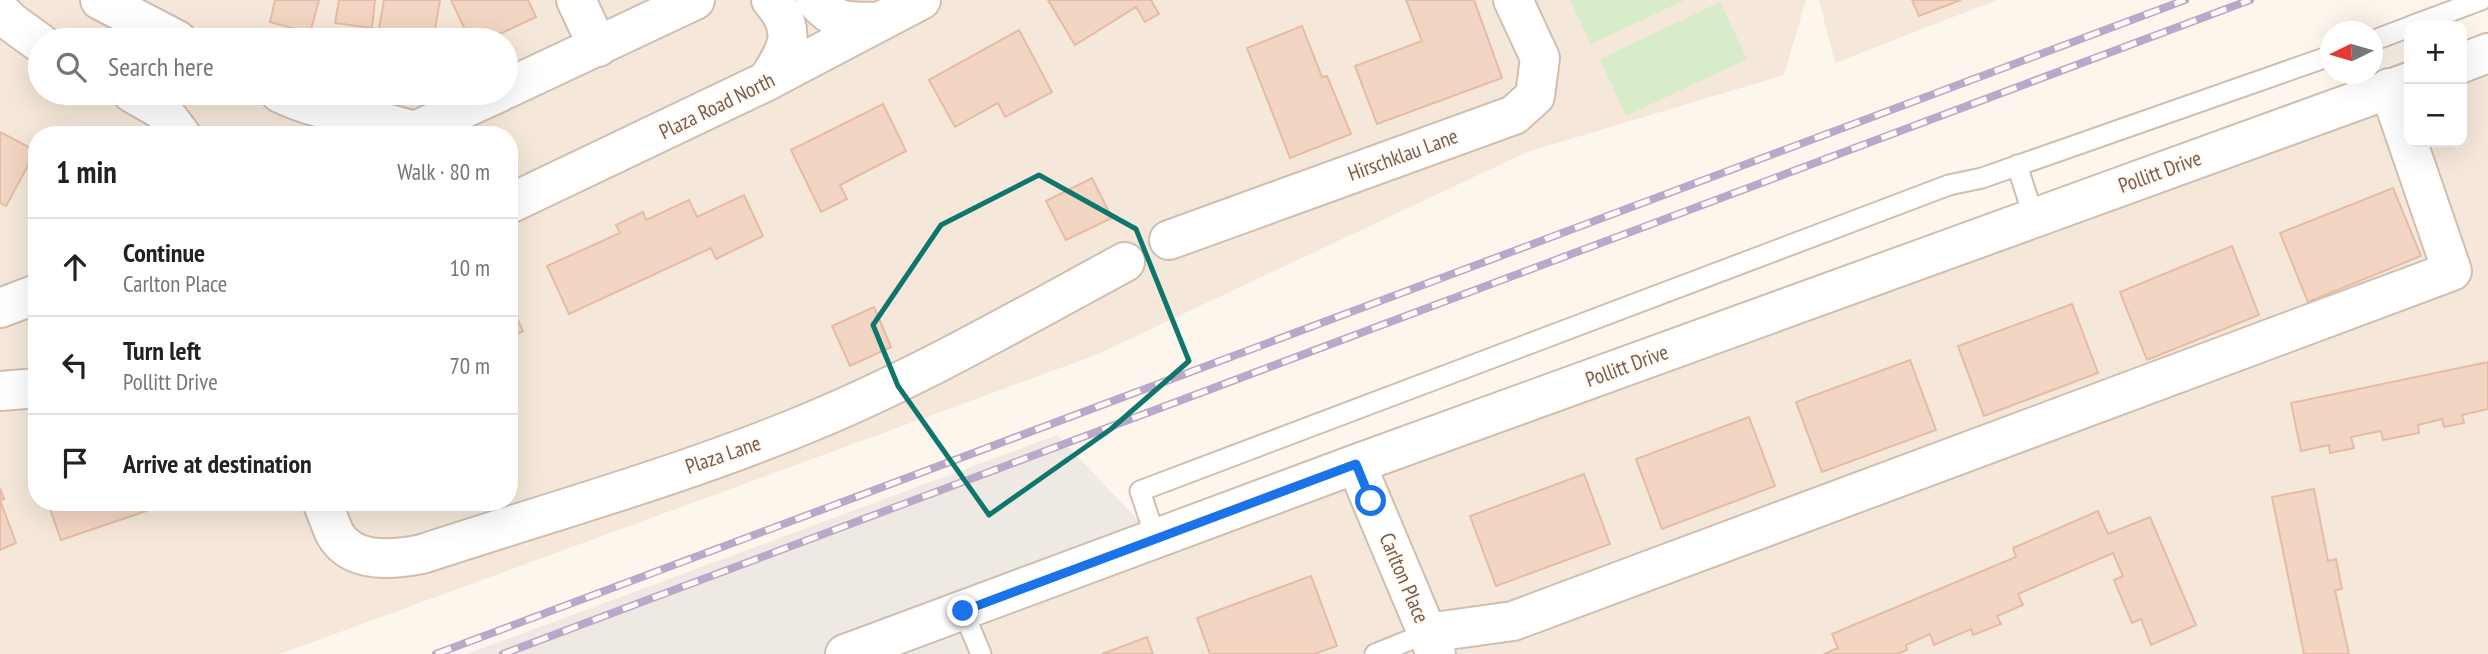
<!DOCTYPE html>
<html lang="en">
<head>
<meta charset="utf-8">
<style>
  body { margin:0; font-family:"PT Sans Narrow",sans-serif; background:#f6f6f6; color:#222 }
  .controls { position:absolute; right:21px; top:21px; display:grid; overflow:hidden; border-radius:14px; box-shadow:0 7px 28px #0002 }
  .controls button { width:63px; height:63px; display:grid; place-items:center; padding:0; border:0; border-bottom:2px solid #e0e0e0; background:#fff; color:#222; font:35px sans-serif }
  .compass { position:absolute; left:2320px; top:21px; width:63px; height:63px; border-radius:50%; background:#fff; box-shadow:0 7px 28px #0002; rotate:265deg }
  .stop { position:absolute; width:21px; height:21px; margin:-16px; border:5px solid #1a73e8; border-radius:50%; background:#fff }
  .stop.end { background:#1a73e8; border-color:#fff; box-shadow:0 2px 7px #0008 }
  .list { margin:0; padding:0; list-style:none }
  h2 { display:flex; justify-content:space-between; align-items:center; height:91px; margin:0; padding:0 28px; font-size:30px }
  h2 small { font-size:23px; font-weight:400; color:#767676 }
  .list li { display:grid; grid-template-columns:46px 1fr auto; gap:21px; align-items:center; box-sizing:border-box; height:98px; padding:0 28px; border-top:2px solid #e0e0e0 }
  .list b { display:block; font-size:26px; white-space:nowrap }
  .list p { margin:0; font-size:23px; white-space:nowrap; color:#767676 }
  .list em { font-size:23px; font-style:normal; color:#767676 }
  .icon { flex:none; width:38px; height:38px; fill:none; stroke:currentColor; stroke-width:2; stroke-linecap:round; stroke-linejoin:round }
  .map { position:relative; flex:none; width:2488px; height:654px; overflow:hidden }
  .search { position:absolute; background:#fff; box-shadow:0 7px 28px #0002; left:28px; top:28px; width:490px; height:77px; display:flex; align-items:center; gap:18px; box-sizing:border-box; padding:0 24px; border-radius:38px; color:#767676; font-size:26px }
  .panel { position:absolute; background:#fff; box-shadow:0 7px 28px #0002; left:28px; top:126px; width:490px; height:385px; border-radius:28px }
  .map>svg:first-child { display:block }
</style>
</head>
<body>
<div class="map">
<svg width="2488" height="654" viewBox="0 0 2488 654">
  <rect width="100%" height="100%" fill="#fdf6ec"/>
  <path fill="#f5e8da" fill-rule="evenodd" d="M0 0H1806L1784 75 1527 152 1096 355 280 654H0ZM40 40H506V93H40ZM37 135H509V502H37Z
    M1819 0H1997L1835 63Z
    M2488 53V654H965L951 615 2389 88 2409 142H2462V63Z"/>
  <path fill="#efe9e4" d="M1057 435 1156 539 951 615 965 654H467Z"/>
  <path fill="#d8ecc9" d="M1570 0H1685L1591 44Z
    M1720 2 1747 59 1626 116 1600 59Z"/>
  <path fill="#f3d5c3" stroke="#e6bba3" stroke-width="2" d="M275 0H319L310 33 270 22Z
    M339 0H375L372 28 335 23Z
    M384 0H440L433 40H377Z
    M451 0H528L536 17 487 40H470Z
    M1048 0H1151L1159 14 1145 22 1136 7 1075 45Z
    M1406 0H1474L1502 78 1377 124 1355 66 1422 41Z
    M1912 0H1961L1919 16Z
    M1302 26 1322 77 1327 76 1351 134 1290 158 1247 48Z
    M1019 30 1052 92 1005 117 998 103 955 127 929 80Z
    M883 104 906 151 840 185 847 199 821 212 791 150Z
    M0 132 36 151 6 206 0 203Z
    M1092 178 1112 218 1066 240 1046 201Z
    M2393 188 2421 256 2308 302 2280 233Z
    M744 195 763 236 716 259 711 248 569 314 547 266 620 233 616 225 643 212 646 220 689 200 697 217Z
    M2232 246 2259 315 2147 360 2120 292Z
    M509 301 523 331 509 338Z
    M2072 304 2098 373 1984 416 1958 346Z
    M874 307 891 347 850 366 832 326Z
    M1910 360 1936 430 1822 472 1796 402Z
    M2488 362V409L2462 415 2464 423 2444 427 2442 419 2418 425 2419 433 2383 440 2381 431 2351 437 2354 448 2330 453 2329 445 2301 451 2291 403Z
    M1749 417 1775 486 1662 529 1636 459Z
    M1584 474 1610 544 1496 586 1470 516Z
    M0 488 4 499 0 500 16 543 0 550Z
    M2314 489 2328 561 2336 559 2342 589 2335 590 2349 654H2304L2272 497Z
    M60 502H143L146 511 61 540 49 506Z
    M2098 511 2108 534 2150 517 2196 625 2151 645 2141 619 2132 623 2114 580 2123 576 2113 553 2018 594 2023 605 1997 616 2001 624 1973 635 1971 629 1934 645 1930 634 1906 645 1907 650 1897 654H1824L1838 648 1832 634 2016 557 2013 548Z
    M1311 576 1337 646 1314 654H1210L1197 618Z
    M1147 637 1153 654H1102Z"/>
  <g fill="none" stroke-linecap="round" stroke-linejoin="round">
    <defs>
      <path id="lane" d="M2411 26 2481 0
        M2372 41 2409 27
        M2017 165 2034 218
        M1156 539 1140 491 1949 185 1982 178 2330 56
        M963 611 981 654
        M1375 654 1427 633"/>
      <path id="street" d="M100 0 177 40
        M576 0 598 47
        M815 0C837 25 847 21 879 22
        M0 11 11 22 40 43
        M2462 63 2488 53
        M767 81C787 50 799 31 771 0
        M506 89 695 0
        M132 93 162 110 181 135
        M280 93C328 116 377 116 425 135
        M406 135 498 93
        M509 204 767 81 921 0
        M1169 240 1514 115 1535 96 1540 58 1513 0
        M0 308 37 294
        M0 391 37 388
        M1356 464 1436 654
        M322 502C327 513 330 524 335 534 352 564 393 560 422 554 553 511 687 474 813 421 921 376 1023 317 1125 262
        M1427 633 1513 621 2452 271 2389 88
        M845 654 1356 464 2409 82"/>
    </defs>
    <use href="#lane" stroke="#d1beb0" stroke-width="23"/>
    <use href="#street" stroke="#d1beb0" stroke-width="42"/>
    <use href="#lane" stroke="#fff" stroke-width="19"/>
    <use href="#street" stroke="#fff" stroke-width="38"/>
    <defs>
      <path id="rail" d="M436 654 2185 0
        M503 654 2250 0"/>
    </defs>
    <use href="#rail" stroke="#b9a8c9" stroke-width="8"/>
    <use href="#rail" stroke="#fffaf3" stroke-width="5" stroke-dasharray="16" stroke-linecap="butt"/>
  </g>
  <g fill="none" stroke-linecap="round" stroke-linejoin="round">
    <path stroke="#1a73e8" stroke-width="9" d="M963 611 1356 464 1371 501"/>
  </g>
  <path fill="none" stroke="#0f766e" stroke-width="5" stroke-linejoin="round" d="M1039 175 1136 229 1189 361 1111 429 989 515 898 386 873 325 941 225Z"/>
  <g text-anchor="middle" stroke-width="5" stroke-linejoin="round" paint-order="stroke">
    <g font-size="21" fill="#7a5c4d" stroke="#fffaf3">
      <text transform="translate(717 106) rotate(-26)" y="7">Plaza Road North</text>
      <text transform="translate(1403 155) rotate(-20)" y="7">Hirschklau Lane</text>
      <text transform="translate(2160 172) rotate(-20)" y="7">Pollitt Drive</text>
      <text transform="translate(1627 366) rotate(-20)" y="7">Pollitt Drive</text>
      <text transform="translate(723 455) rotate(-19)" y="7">Plaza Lane</text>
      <text transform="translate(1404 578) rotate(67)" y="7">Carlton Place</text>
    </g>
  </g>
</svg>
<div class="controls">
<button>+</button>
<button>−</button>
</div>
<svg class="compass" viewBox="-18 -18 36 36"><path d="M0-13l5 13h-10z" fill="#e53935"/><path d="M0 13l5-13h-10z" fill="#767676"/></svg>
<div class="stop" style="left:1371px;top:501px"></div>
<div class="stop end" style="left:963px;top:611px"></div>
<div class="search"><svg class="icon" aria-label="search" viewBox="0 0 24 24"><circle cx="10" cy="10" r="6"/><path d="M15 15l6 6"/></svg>Search here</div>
<section class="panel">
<h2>1 min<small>Walk · 80 m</small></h2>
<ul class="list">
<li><svg class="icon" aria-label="ahead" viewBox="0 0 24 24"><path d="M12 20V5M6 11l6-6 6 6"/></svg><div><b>Continue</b><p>Carlton Place</p></div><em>10 m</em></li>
<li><svg class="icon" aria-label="left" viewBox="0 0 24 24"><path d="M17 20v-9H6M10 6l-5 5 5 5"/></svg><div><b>Turn left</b><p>Pollitt Drive</p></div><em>70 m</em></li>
<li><svg class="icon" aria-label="arrive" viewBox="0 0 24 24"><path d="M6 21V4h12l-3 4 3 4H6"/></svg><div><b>Arrive at destination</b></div></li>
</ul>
</section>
</div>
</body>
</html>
